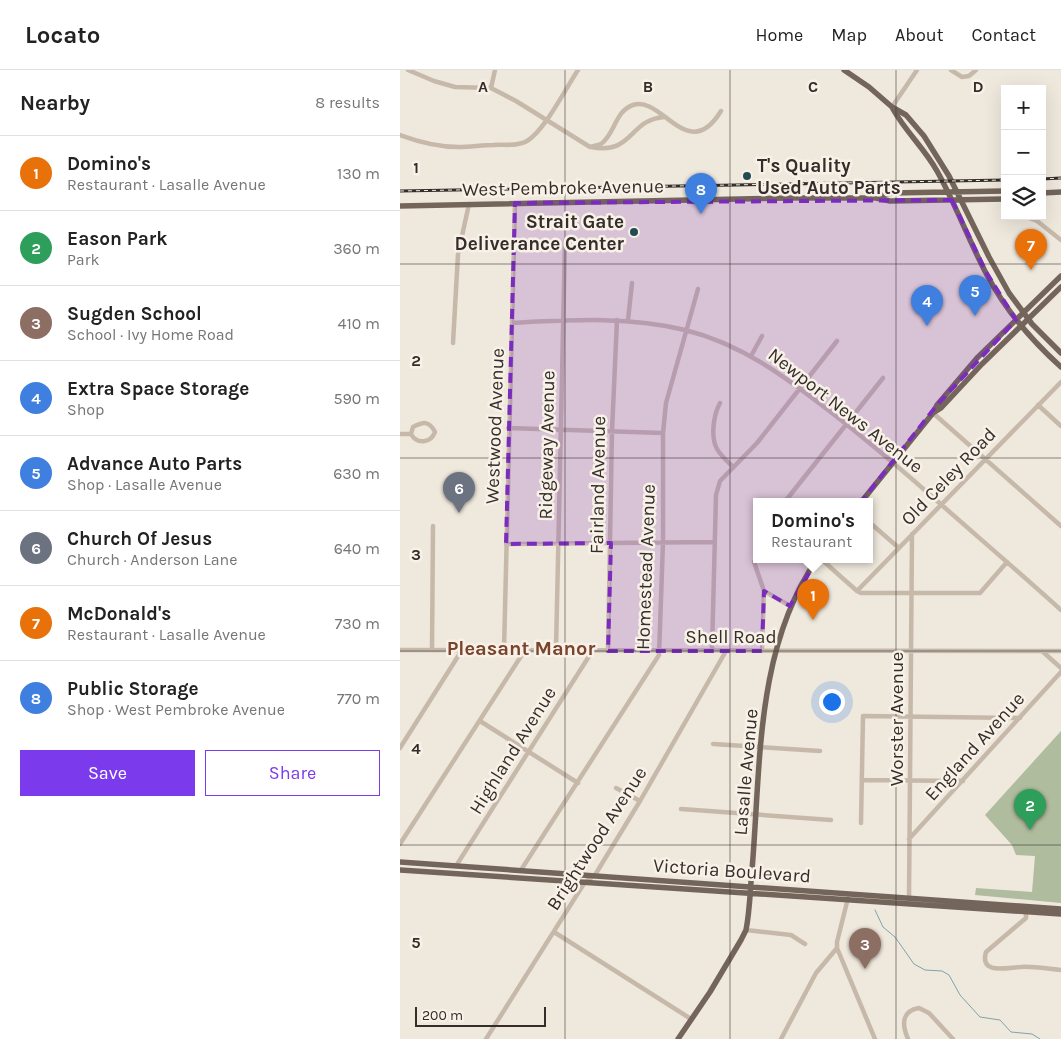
<!DOCTYPE html>
<html lang="en">
<head>
<meta charset="utf-8">
<style>
  body { margin:0; font-family:Karla,sans-serif; background:#f6f6f6; color:#222 }
  .controls { position:absolute; right:15px; top:15px; display:grid; overflow:hidden; border-radius:0px; box-shadow:0 5px 20px #0002 }
  .controls button { width:45px; height:45px; display:grid; place-items:center; padding:0; border:0; border-bottom:1px solid #e0e0e0; background:#fff; color:#222; font:25px sans-serif }
  .scale { position:absolute; left:15px; bottom:12px; width:131px; box-sizing:border-box; padding-left:5px; border:2px solid #342d29; border-top:0; font-size:14px; line-height:18px; white-space:nowrap; color:#342d29; -webkit-text-stroke:4px #f7f1e8; paint-order:stroke }
  .you { position:absolute; left:431px; top:631px; width:18px; height:18px; margin:-12px; border:4px solid #fff; border-radius:50%; background:#1a73e8; box-shadow:0 0 0 8px #1a73e833 }
  .badge { display:grid; place-items:center; width:32px; height:32px; border-radius:50%; background:#7c3aed; color:#fff; font-size:16px; font-weight:700 }
  .pin { position:absolute; translate:-50% -41px; filter:drop-shadow(0 1px 2px #0008) }
  .pin::after { content:''; position:absolute; top:26px; width:18px; height:15px; background:inherit; clip-path:polygon(0 0,100% 0,50% 100%) }
  .popup { position:absolute; left:353px; top:428px; width:120px; height:65px; box-sizing:border-box; display:grid; place-content:center; border-radius:0px; background:#fff; filter:drop-shadow(0 1px 4px #0005); font-size:16px; white-space:nowrap; color:#767676 }
  .popup b { font-size:19px; color:#222 }
  .popup::after { content:''; position:absolute; left:50%; top:100%; margin-left:-10px; border:10px solid transparent; border-top-color:#fff }
  .list { margin:0; padding:0; list-style:none }
  h2 { display:flex; justify-content:space-between; align-items:center; height:65px; margin:0; padding:0 20px; font-size:21px }
  h2 small { font-size:16px; font-weight:400; color:#767676 }
  .list li { display:grid; grid-template-columns:32px 1fr auto; gap:15px; align-items:center; box-sizing:border-box; height:75px; padding:0 20px; border-top:1px solid #e0e0e0 }
  .list b { display:block; font-size:19px; white-space:nowrap }
  .list p { margin:0; font-size:16px; white-space:nowrap; color:#767676 }
  .list em { font-size:16px; font-style:normal; color:#767676 }
  .actions { display:flex; gap:10px; padding:15px 20px }
  .actions a { flex:1; padding:11px 0; border:1px solid #7c3aed; border-radius:0px; text-align:center; font-size:18px; color:#7c3aed }
  .actions .main { background:#7c3aed; color:#fff }
  .icon { flex:none; width:28px; height:28px; fill:none; stroke:currentColor; stroke-width:2; stroke-linecap:round; stroke-linejoin:round }
  .map { position:relative; flex:none; width:661px; height:969px; overflow:hidden }
  header { display:flex; align-items:center; gap:30px; box-sizing:border-box; height:70px; padding:0 25px; background:#fff; border-bottom:1px solid #e0e0e0 }
  header strong { font-size:24px }
  nav { display:flex; gap:28px; margin-inline-start:auto; font-size:18px }
  main { display:flex }
  aside { flex:1; background:#fff }
  .map>svg:first-child { display:block }
</style>
</head>
<body>
<header>
<strong>Locato</strong>
<nav><a>Home</a><a>Map</a><a>About</a><a>Contact</a></nav>
</header>
<main>
<aside>
<h2>Nearby<small>8 results</small></h2>
<ul class="list">
<li><span class="badge" style="background:#e8710a">1</span><div><b>Domino's</b><p>Restaurant · Lasalle Avenue</p></div><em>130 m</em></li>
<li><span class="badge" style="background:#2e9e5b">2</span><div><b>Eason Park</b><p>Park</p></div><em>360 m</em></li>
<li><span class="badge" style="background:#8d6e63">3</span><div><b>Sugden School</b><p>School · Ivy Home Road</p></div><em>410 m</em></li>
<li><span class="badge" style="background:#3f7fe0">4</span><div><b>Extra Space Storage</b><p>Shop</p></div><em>590 m</em></li>
<li><span class="badge" style="background:#3f7fe0">5</span><div><b>Advance Auto Parts</b><p>Shop · Lasalle Avenue</p></div><em>630 m</em></li>
<li><span class="badge" style="background:#6b7280">6</span><div><b>Church Of Jesus</b><p>Church · Anderson Lane</p></div><em>640 m</em></li>
<li><span class="badge" style="background:#e8710a">7</span><div><b>McDonald's</b><p>Restaurant · Lasalle Avenue</p></div><em>730 m</em></li>
<li><span class="badge" style="background:#3f7fe0">8</span><div><b>Public Storage</b><p>Shop · West Pembroke Avenue</p></div><em>770 m</em></li>
</ul>
<div class="actions"><a class="main">Save</a><a>Share</a></div>
</aside>
<div class="map">
<svg width="661" height="969" viewBox="0 0 661 969">
  <rect width="100%" height="100%" fill="#efe8dd"/>
  <path fill="#b0bc9e" d="M661 661V833L575 825 576 818 632 822 635 786 616 785 612 775 585 745Z"/>
  <g fill="none" stroke-linecap="round" stroke-linejoin="round">
    <path stroke="#7fa4a9" stroke-width="1" d="M475 840 483 857 495 867 514 894 525 900 542 901 549 905 560 925 580 947 600 950 611 962 632 964 640 969"/>
    <path stroke="#c6b9aa" stroke-width="4.5" d="M8 0 34 11 55 17 91 18 116 31 190 77C193 76 199 75 201 74 215 64 215 41 233 35 262 25 288 95 321 41
      M551 0 562 7 569 6 576 0
      M91 18 95 0
      M492 37 517 0
      M0 65C19 72 38 77 59 77 71 77 82 75 93 75 104 74 117 77 127 71 145 60 166 18 178 0
      M191 77C234 85 228 50 264 47
      M624 146 637 151 661 170
      M228 250 232 213
      M112 253C170 250 229 246 285 260 342 274 387 308 432 343 468 371 502 400 536 430 578 467 620 503 661 540
      M53 273 58 184 69 134
      M351 286 362 266
      M320 333C314 344 310 366 317 379 321 386 327 391 333 397
      M638 335 661 356
      M533 343 661 456
      M108 358 263 363
      M0 364H11C17 375 31 373 35 362 29 350 23 352 13 357L11 364
      M383 431 387 429 483 308
      M469 452 499 478
      M106 474 314 472
      M421 489 457 521 461 523H580L607 492
      M354 492 364 521 362 581
      M364 521 390 536
      M457 521 661 312
      M0 580 661 581
      M32 580 33 456
      M104 580 115 133
      M156 580 165 171
      M208 581 212 361 217 250
      M312 581 316 425 320 411 357 373 437 271
      M642 581 661 598
      M80 651 178 713
      M313 674 420 681
      M0 678 62 580
      M462 710 563 711
      M216 718 240 731
      M281 739 431 750
      M461 753 463 646 620 648
      M509 769 661 602
      M0 774 125 580
      M56 796 193 580
      M121 800 259 585 263 472V363L266 333 298 219
      M509 830 512 464
      M626 840V848L586 882C579 906 609 897 621 897 634 896 648 899 661 900
      M346 860 391 865 405 874
      M154 862 291 949
      M437 878 475 969
      M86 969 185 812 195 805 240 731 326 581
      M381 969 416 903 437 878V872L448 828
      M508 969C502 955 501 941 519 938L529 943 553 969"/>
    <path stroke="#74655b" stroke-width="5.5" d="M444 0 469 17 492 37 506 45 524 66 549 106 589 187 609 223 632 254 661 283
      M493 39C505 61 525 79 537 101 556 135 569 171 587 205 606 241 631 270 661 297
      M642 123 661 122
      M478 127 491 123 605 121
      M0 136 389 128H476L490 131 605 129
      M533 343 537 335 577 288 661 206
      M462 431 533 343 541 338 582 294 661 217
      M0 792 661 839
      M0 800 661 844
      M278 969 310 922 341 870 346 860C350 840 350 820 352 800 361 695 355 579 417 489"/>
    <defs>
      <path id="rail" d="M642 109 661 108
        M0 121 605 110"/>
    </defs>
    <use href="#rail" stroke="#342d29" stroke-width="3"/>
    <use href="#rail" stroke="#f7f1e8" stroke-width="1" stroke-dasharray="4" stroke-linecap="butt"/>
  </g>
  <path fill="#7b2cbf" fill-opacity="0.2" stroke="#7b2cbf" stroke-width="4" stroke-dasharray="10 6" stroke-linejoin="round" d="M552 130 586 202 616 250 537 335 418 487 390 536 364 521 362 581H208L211 473 106 474 115 133Z"/>
  <path fill="none" stroke="#342d29" stroke-width="1" stroke-opacity="0.55" d="M165 0V969M330 0V969M496 0V969M0 194H661M0 388H661M0 581H661M0 775H661"/>
  <g fill="#234b51" stroke="#f7f1e8" stroke-width="2">
    <circle cx="347" cy="106" r="5"/>
    <circle cx="234" cy="162" r="5"/>
  </g>
  <g text-anchor="middle" stroke-width="5" stroke-linejoin="round" paint-order="stroke">
    <g font-size="19" font-weight="bold" fill="#342d29" stroke="#f7f1e8" text-anchor="start">
      <text x="357" y="102">T's Quality<tspan x="357" dy="22">Used Auto Parts</tspan></text>
      <text x="224" y="158" text-anchor="end">Strait Gate<tspan x="224" dy="22">Deliverance Center</tspan></text>
    </g>
    <g font-size="19" fill="#342d29" stroke="#f7f1e8">
      <text transform="translate(163 117) rotate(-1)" y="7">West Pembroke Avenue</text>
      <text transform="translate(446 340) rotate(38)" y="7">Newport News Avenue</text>
      <text transform="translate(94 356) rotate(-88)" y="7">Westwood Avenue</text>
      <text transform="translate(146 375) rotate(-89)" y="7">Ridgeway Avenue</text>
      <text transform="translate(548 406) rotate(-46)" y="7">Old Celey Road</text>
      <text transform="translate(197 415) rotate(-89)" y="7">Fairland Avenue</text>
      <text transform="translate(245 497) rotate(-88)" y="7">Homestead Avenue</text>
      <text x="331" y="573">Shell Road</text>
      <text transform="translate(496 649) rotate(-90)" y="7">Worster Avenue</text>
      <text transform="translate(574 676) rotate(-48)" y="7">England Avenue</text>
      <text transform="translate(112 680) rotate(-58)" y="7">Highland Avenue</text>
      <text transform="translate(345 702) rotate(-85)" y="7">Lasalle Avenue</text>
      <text transform="translate(196 768) rotate(-57)" y="7">Brightwood Avenue</text>
      <text transform="translate(332 800) rotate(4)" y="7">Victoria Boulevard</text>
    </g>
    <g font-size="20" font-weight="bold" fill="#7a432b" stroke="#f7f1e8">
      <text x="121" y="585">Pleasant Manor</text>
    </g>
  </g>
  <g font-size="16" text-anchor="middle" font-weight="bold" fill="#342d29" stroke="#f7f1e8" stroke-width="5" stroke-linejoin="round" paint-order="stroke">
    <text x="83" y="22">A</text>
    <text x="248" y="22">B</text>
    <text x="413" y="22">C</text>
    <text x="578" y="22">D</text>
    <text x="16" y="103">1</text>
    <text x="16" y="296">2</text>
    <text x="16" y="490">3</text>
    <text x="16" y="684">4</text>
    <text x="16" y="878">5</text>
  </g>
</svg>
<div class="controls">
<button>+</button>
<button>−</button>
<button><svg class="icon" aria-label="layers" viewBox="0 0 24 24"><path d="M12 4l9 5-9 5-9-5zM3 14l9 5 9-5"/></svg></button>
</div>
<div class="scale">200 m</div>
<div class="you"></div>
<div class="pin badge" style="left:413px;top:550px;background:#e8710a">1</div>
<div class="popup"><b>Domino's</b>Restaurant</div>
<div class="pin badge" style="left:630px;top:760px;background:#2e9e5b">2</div>
<div class="pin badge" style="left:465px;top:899px;background:#8d6e63">3</div>
<div class="pin badge" style="left:527px;top:256px;background:#3f7fe0">4</div>
<div class="pin badge" style="left:575px;top:246px;background:#3f7fe0">5</div>
<div class="pin badge" style="left:59px;top:443px;background:#6b7280">6</div>
<div class="pin badge" style="left:631px;top:200px;background:#e8710a">7</div>
<div class="pin badge" style="left:301px;top:144px;background:#3f7fe0">8</div>
</div>
</main>
</body>
</html>
